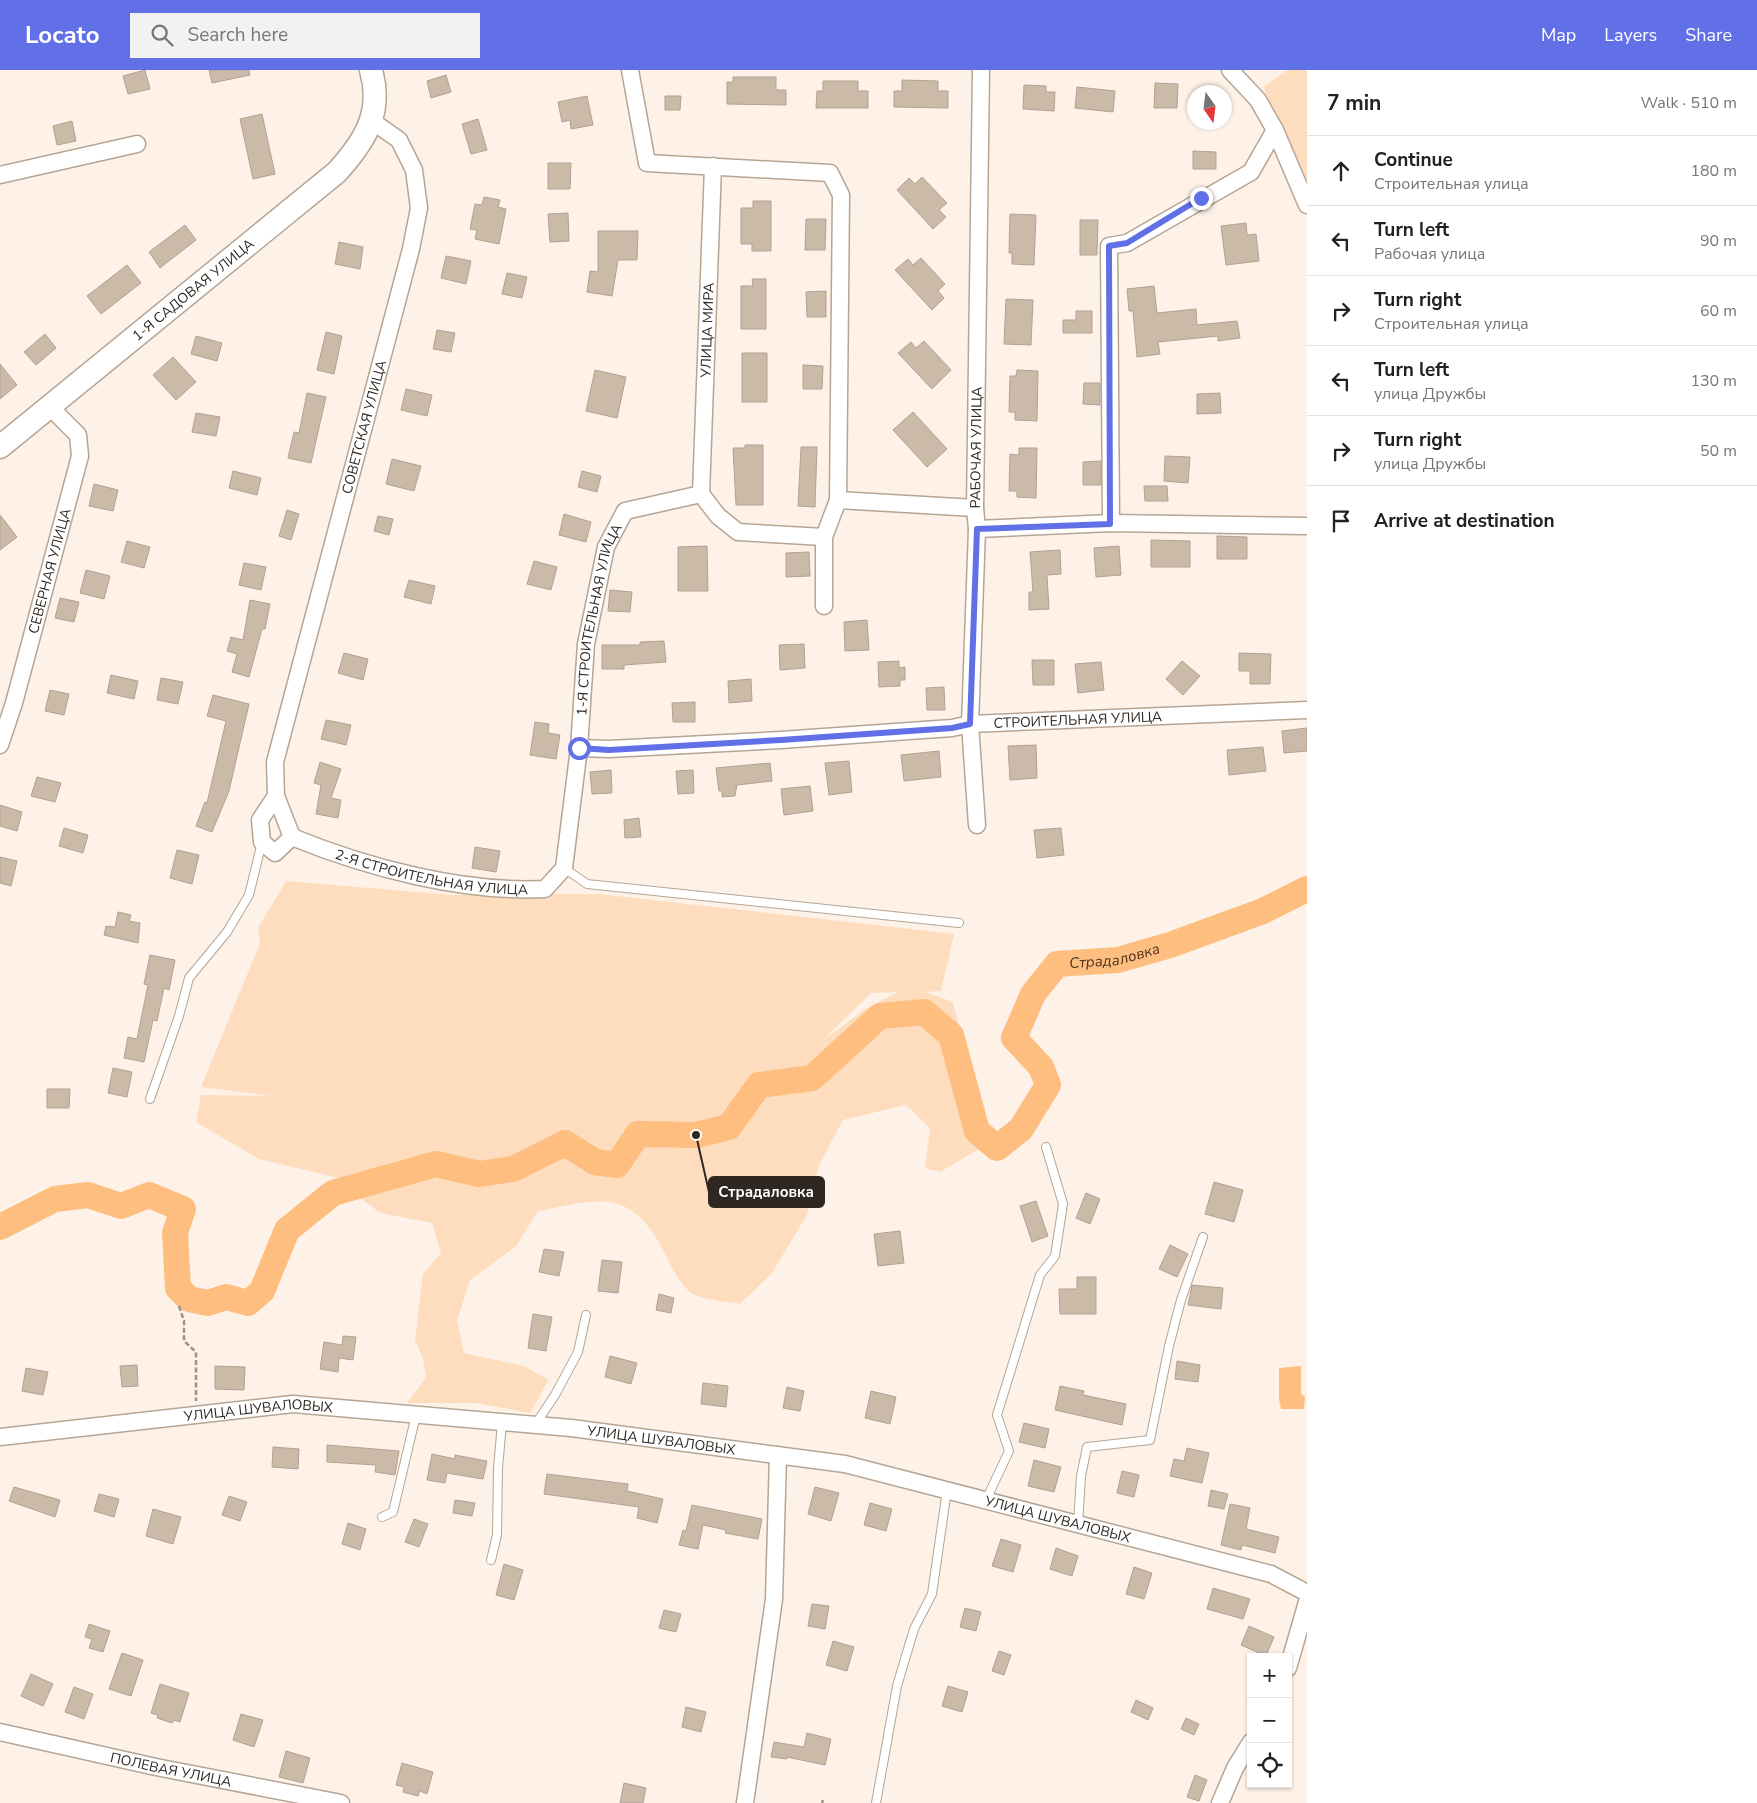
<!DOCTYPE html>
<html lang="en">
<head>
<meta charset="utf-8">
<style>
  body { margin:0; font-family:"Nunito Sans",sans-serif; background:#f2f2f2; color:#222 }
  .controls { position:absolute; right:15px; bottom:15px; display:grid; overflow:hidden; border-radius:0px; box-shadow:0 1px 4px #0004 }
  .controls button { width:45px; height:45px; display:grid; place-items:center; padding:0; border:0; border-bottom:1px solid #e0e0e0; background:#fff; color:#222; font:25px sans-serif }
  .compass { position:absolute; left:1187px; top:15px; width:45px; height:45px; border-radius:50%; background:#fff; box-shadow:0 1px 4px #0004; rotate:166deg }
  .stop { position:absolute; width:15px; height:15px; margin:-11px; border:4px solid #6270e8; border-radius:50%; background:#fff }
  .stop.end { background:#6270e8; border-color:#fff; box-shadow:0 1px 5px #0008 }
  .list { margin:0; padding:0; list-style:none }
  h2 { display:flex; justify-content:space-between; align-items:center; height:65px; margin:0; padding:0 20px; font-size:21px }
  h2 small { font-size:16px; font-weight:400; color:#767676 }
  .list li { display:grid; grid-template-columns:32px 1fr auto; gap:15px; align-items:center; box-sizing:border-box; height:70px; padding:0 20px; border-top:1px solid #e0e0e0 }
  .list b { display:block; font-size:19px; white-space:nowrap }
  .list p { margin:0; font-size:16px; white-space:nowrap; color:#767676 }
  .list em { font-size:16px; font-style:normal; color:#767676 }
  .icon { flex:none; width:28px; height:28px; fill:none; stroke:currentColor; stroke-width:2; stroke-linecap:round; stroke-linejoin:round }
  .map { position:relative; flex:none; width:1307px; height:1733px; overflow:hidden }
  header { display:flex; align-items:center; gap:30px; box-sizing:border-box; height:70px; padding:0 25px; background:#6270e8; color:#fff }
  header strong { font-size:24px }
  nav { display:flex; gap:28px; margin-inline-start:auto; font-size:18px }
  .search { width:350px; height:45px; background:#f2f2f2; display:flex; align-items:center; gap:12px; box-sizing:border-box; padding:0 18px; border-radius:0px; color:#767676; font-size:19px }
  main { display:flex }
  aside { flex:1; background:#fff }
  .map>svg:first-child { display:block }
</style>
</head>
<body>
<header>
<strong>Locato</strong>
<div class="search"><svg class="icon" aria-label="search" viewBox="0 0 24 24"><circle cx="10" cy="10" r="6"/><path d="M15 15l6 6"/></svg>Search here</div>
<nav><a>Map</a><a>Layers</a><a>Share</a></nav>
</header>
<main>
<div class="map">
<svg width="1307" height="1733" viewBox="0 0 1307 1733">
  <rect width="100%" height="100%" fill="#fef2e8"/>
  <path fill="#feddbe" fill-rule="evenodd" d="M1288 0H1307V110L1263 17Z
    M286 811 452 825 599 824 954 864 941 921 926 922 953 932 964 977 981 1027V1078L940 1102 925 1098 930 1058 906 1035 843 1050 819 1095 807 1145 772 1203 740 1234C730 1232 698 1229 691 1223 678 1212 670 1193 662 1178 629 1116 597 1130 538 1141L516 1176 470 1210 457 1251 464 1283 524 1296 549 1310 530 1343 476 1333H407L426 1308 423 1289 415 1270 418 1245 423 1204 441 1183 432 1153 380 1143 359 1127 355 1112 259 1089 196 1052 201 1025 271 1026 201 1017 260 873 258 858ZM898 922 865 939 821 972 871 923Z"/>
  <path fill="#fdbe80" d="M1301 1296V1324L1305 1327 1304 1339H1281L1279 1329V1298Z"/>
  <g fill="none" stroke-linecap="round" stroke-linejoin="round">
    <path stroke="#fdbe80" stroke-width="26" id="s1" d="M0 1157 55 1129 88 1125 121 1136 149 1125 183 1139 175 1163 178 1218 189 1229 208 1233 226 1227 248 1233 262 1221 287 1160 333 1123 436 1094 479 1104 513 1099 565 1073 595 1092 617 1095 638 1064 696 1065 729 1057 759 1015 812 1008 880 946 924 942 951 965 977 1061 997 1078 1021 1059 1048 1015 1041 997 1014 968 1033 924 1057 894 1118 890 1170 875 1263 841 1307 819"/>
  </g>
  <path fill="#ccbaa9" stroke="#b2a191" d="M145 0 150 19 128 24 123 6Z
    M209 0H249L250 5 212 13Z
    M446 5 451 22 431 28 427 11Z
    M733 7H776V20H786V35L727 34V12H733Z
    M902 10 938 11V21H948V38L894 37V21H902Z
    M823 11H858V21H868V38H816L817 21H823Z
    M1155 13 1178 14 1177 38H1154Z
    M1024 15 1046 16V22H1055L1054 41 1023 39Z
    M1077 17 1115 21 1113 42 1075 38Z
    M587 26 593 55 571 59 570 50 562 52 558 32Z
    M665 26H681L680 40H665Z
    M262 44 275 104 253 109 240 49Z
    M478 49 487 80 471 84 462 54Z
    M72 51 76 71 57 75 53 56Z
    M1193 81 1216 82V99H1193Z
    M548 93H571L570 119H548Z
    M922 107 947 133 939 140 946 147 933 159 897 120 909 108 915 114Z
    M484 127 500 130 498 137 506 139 499 174 475 169 477 160 470 159 475 134 482 135Z
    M753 131H771V181H752V174H741V138H753Z
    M568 143 569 171 550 172 548 144Z
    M1010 144 1036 145 1034 195 1012 194V183H1009Z
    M806 149H826L825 180H805Z
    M1080 150H1098L1097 185H1080Z
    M1246 153 1247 165 1256 164 1259 191 1226 195 1221 156Z
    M185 155 196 170 160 198 149 182Z
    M598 161H638L637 190H618L612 226 587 222 590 201 598 202Z
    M339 172 363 177 360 199 335 194Z
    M446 186 471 191 466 214 441 208Z
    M921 188 945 214 938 221 944 228 932 240 895 200 908 189 913 195Z
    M127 195 141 213 101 244 87 226Z
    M507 203 527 207 522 228 502 224Z
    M752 209H766V259H741V216H753Z
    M1154 216 1157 243 1196 239 1197 255 1237 251 1240 268 1218 271V266L1158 272 1160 284 1137 287 1133 241H1129L1127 219Z
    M826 221V247H807L806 222Z
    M1006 229 1033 230 1031 275 1004 274Z
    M1076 241H1092V263H1063V250H1076Z
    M437 260 455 263 451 282 433 279Z
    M326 262 342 266 334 304 317 300Z
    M45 264 56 278 36 295 24 282Z
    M196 266 222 273 217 291 191 284Z
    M924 271 951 300 932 319 898 283 911 272 916 278Z
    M742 283H767V332H742Z
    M173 287 196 312 176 330 153 305Z
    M0 294 17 315 0 329Z
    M803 295 823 296 822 319H803Z
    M595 300 626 307 617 348 586 341Z
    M1017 300 1038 301 1037 351 1015 350V342H1009L1010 306H1016Z
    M1084 313H1100V335L1083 334Z
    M406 319 432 325 427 346 401 340Z
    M307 323 326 327 311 393 288 388 294 362 299 363Z
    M1220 323 1221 343 1197 344V324Z
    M913 342 947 379 927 397 893 360Z
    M196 343 220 347 216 366 192 362Z
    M745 375H763V435H736L733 378H745Z
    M801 377H817L815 437 798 436Z
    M1019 378H1037L1036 428 1017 427V421H1009L1010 384 1019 385Z
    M1165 386 1190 387 1188 413 1164 411Z
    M392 389 421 396 414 421 386 414Z
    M1101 391V415H1083V392Z
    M233 401 261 408 257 425 229 418Z
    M582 401 601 406 597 422 578 417Z
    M94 414 118 420 113 441 89 436Z
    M1144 416H1167L1168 431H1145Z
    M287 440 299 444 291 470 279 466Z
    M564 444 591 452 586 472 559 465Z
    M0 445 17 467 0 480Z
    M378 446 393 449 389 465 374 461Z
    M1217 466 1247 467V489H1217Z
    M1151 470 1190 471V497H1151Z
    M127 471 150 477 144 498 121 492Z
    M707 476 708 521H678V477Z
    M1119 476 1121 505 1096 507 1094 478Z
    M1060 480 1061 504 1047 505 1049 539 1029 540V522H1033L1030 482Z
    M809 482 810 506 786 507V483Z
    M534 491 557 497 551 520 527 514Z
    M244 493 266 497 261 520 239 515Z
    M86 500 110 506 104 529 80 523Z
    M409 510 435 516 431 534 404 527Z
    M610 520 632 522 630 542 608 541Z
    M60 528 79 532 74 552 55 548Z
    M250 530 270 534 265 559H262L249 607 232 602 237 584 227 581 231 567 243 570Z
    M867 550 869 580 845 581 844 552Z
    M664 571 666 592 624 595V599H602V575H640V572Z
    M804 574 805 598 780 600 779 575Z
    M344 583 368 589 363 610 338 603Z
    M1239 583 1271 584 1270 614H1250V601H1239Z
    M1032 590H1054V615H1033Z
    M899 591V598L905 597V610H900V616L879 617 878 592Z
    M1182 591 1200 606 1183 625 1166 609Z
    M1101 592 1104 620 1078 623 1075 594Z
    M111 605 138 611 134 629 107 623Z
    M161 608 183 612 178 634 157 630Z
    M751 609 752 631 729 633 728 611Z
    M944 617 945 640H927L926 618Z
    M50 620 69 624 64 645 45 641Z
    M213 625 249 634 229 721 212 762 196 756 205 732 207 733 226 651 207 646Z
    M695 632V652H673L672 633Z
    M326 650 351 655 346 675 321 669Z
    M535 652 549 654 548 663 560 665 556 689 530 685Z
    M1307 658V681L1284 683 1282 661Z
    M1036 675 1037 708 1010 710 1008 676Z
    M1263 677 1266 701 1229 705 1227 680Z
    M939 681 941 707 904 711 901 685Z
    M849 691 852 722 829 725 825 693Z
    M320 692 341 699 331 728 341 730 338 748 316 744 321 715 314 713Z
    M770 693 772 711 737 715 735 726 722 727V721H719L716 698Z
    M611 700 612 723 592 724 590 702Z
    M693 700 694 723 678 724 676 701Z
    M37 707 61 713 55 732 31 726Z
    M810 716 813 741 784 745 781 719Z
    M0 735 22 742 17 761 0 756Z
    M639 748 641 767 625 768 624 750Z
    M64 758 88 765 83 783 59 776Z
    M1061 758 1064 785 1037 788 1034 760Z
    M475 777 500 781 496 802 472 798Z
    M177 780 199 785 192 814 170 808Z
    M0 787 17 791 11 816 0 813Z
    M118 842 131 845 129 851 140 853 138 873 104 865 106 856 115 857Z
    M150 885 175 890 169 920 164 918 157 951 153 950 144 992 124 988 128 967 137 969 148 915 144 914Z
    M113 998 132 1002 127 1027 108 1023Z
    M47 1019H70L69 1038H47Z
    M1214 1112 1243 1120 1234 1152 1205 1144Z
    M1086 1123 1100 1129 1090 1154 1076 1148Z
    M1036 1131 1048 1166 1032 1172 1020 1136Z
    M900 1161 904 1193 878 1196 874 1164Z
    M1170 1175 1188 1184 1177 1207 1159 1199Z
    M544 1179 564 1182 559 1206 539 1202Z
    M602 1190 622 1192 618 1223 598 1221Z
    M1077 1207H1096V1244H1060L1059 1219H1077Z
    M1192 1215 1223 1218 1221 1239 1188 1235Z
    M659 1224 674 1228 671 1243 656 1240Z
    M533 1244 552 1247 546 1281 528 1278Z
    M343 1266 356 1267 353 1290 339 1288 338 1302 320 1299 324 1272 342 1275Z
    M610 1286 637 1293 631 1314 605 1307Z
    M1177 1291 1200 1295 1198 1312 1175 1309Z
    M137 1295 138 1316 122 1317 120 1296Z
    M215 1296 245 1297 244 1320 215 1319Z
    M26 1298 48 1302 43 1325 22 1321Z
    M703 1313 728 1316 726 1337 701 1334Z
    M1060 1316 1084 1321 1083 1325 1126 1334 1122 1355 1055 1340Z
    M787 1317 804 1321 800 1341 783 1338Z
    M871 1321 896 1327 890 1354 865 1348Z
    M1024 1353 1049 1359 1045 1378 1019 1372Z
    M327 1375 399 1381 395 1405 375 1402 376 1395 327 1392Z
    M273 1377 299 1379 298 1399 272 1397Z
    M1187 1378 1209 1383 1202 1413 1170 1406 1174 1389 1184 1391Z
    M432 1384 455 1389V1385L487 1391 483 1409 447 1403 445 1413 427 1410Z
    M1034 1390 1061 1397 1054 1422 1028 1416Z
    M1122 1401 1139 1405 1134 1427 1117 1423Z
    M547 1404 628 1414 627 1421 663 1429 657 1453 637 1448 639 1437 544 1424Z
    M14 1417 60 1430 55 1447 9 1431Z
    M815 1417 839 1423 831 1451 808 1444Z
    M1211 1420 1228 1424 1224 1439 1208 1436Z
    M99 1424 119 1429 114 1447 94 1441Z
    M229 1426 247 1432 240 1451 222 1445Z
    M455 1430 475 1433 472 1446 453 1443Z
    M870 1433 892 1439 886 1461 864 1455Z
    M1230 1434 1250 1438 1246 1459 1279 1467 1275 1483 1242 1475 1241 1480 1221 1475Z
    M692 1435 762 1449 758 1469 725 1463 726 1460 703 1455 698 1479 679 1475 683 1460 686 1461Z
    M153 1439 181 1447 173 1474 146 1466Z
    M414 1449 428 1454 419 1477 405 1472Z
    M348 1453 366 1459 360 1480 342 1474Z
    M1001 1469 1021 1475 1013 1502 992 1496Z
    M1056 1478 1078 1486 1072 1506 1050 1499Z
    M504 1494 523 1500 514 1530 496 1525Z
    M1134 1497 1152 1503 1144 1529 1126 1524Z
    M1213 1518 1250 1529 1243 1549 1207 1539Z
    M812 1534 829 1536 825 1559 808 1556Z
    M965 1538 981 1542 976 1561 960 1557Z
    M664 1540 681 1544 676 1562 659 1558Z
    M89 1554 110 1561 103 1582 89 1578 92 1569 85 1567Z
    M1249 1556 1274 1567 1266 1586 1241 1575Z
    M833 1571 854 1577 847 1601 826 1595Z
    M999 1581 1011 1585 1004 1605 992 1601Z
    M122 1583 143 1590 131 1626 109 1619Z
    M31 1604 53 1614 43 1636 21 1626Z
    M160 1614 189 1623 180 1652 174 1650 172 1653 157 1648 158 1645 151 1643Z
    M948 1616 968 1622 962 1642 942 1636Z
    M74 1617 93 1624 84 1649 65 1642Z
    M1136 1630 1153 1638 1148 1650 1131 1642Z
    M686 1637 706 1642 701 1662 682 1657Z
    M241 1644 263 1650 254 1677 233 1670Z
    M1186 1648 1199 1654 1194 1665 1181 1659Z
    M807 1663 831 1669 825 1695 787 1687V1689L771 1687 774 1672 804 1677Z
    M286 1681 310 1688 303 1713 279 1707Z
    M402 1693 433 1702 427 1724 420 1721 418 1726 403 1722 404 1717 396 1715Z
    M1195 1705 1207 1710 1199 1731 1187 1727Z
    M624 1713 646 1718 643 1733H620Z"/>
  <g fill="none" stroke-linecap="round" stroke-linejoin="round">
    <defs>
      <path id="lane" d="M564 798 587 814 959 853
        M150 1029 179 946 189 908 227 862 249 825 262 772
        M535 1355 555 1325 578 1282 586 1245
        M986 1430 1009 1381 997 1345 1040 1205 1055 1186 1063 1134 1046 1077
        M382 1447 393 1442 416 1345
        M1078 1454 1081 1406 1087 1377 1150 1370 1169 1276 1181 1230 1203 1167
        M491 1490 497 1465 498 1398 502 1353
        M876 1733 897 1616 914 1559 932 1524 947 1420"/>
      <g id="street">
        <path d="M630 0 647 93 830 103 841 125 838 430 824 467V536"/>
        <path d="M1230 0 1258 30 1275 60 1307 135"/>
        <path d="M0 105 137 74"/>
        <path id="s2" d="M701 424 713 96"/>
        <path d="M701 424 718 446 738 462 824 467"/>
        <path d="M838 430 975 438"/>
        <path d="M1111 453 1109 176 1127 173 1251 102 1275 60"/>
        <path d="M977 459 1111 453 1307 456"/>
        <path id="s3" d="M0 675 14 633 80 386 78 365 49 336"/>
        <path id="s4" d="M579 678 609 679 781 670 952 658 970 654 1307 640"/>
        <path id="s5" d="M276 726 292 767 275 783 262 772 260 750 276 726 275 692 411 179 419 138 414 100 399 70 372 51"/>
        <path id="s6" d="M977 755 970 654 977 459 975 438 981 0"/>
        <path id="s7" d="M292 767C368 798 463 823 545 819L564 798 579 678 586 574 606 477 625 441 701 424"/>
        <path id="s8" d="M0 1367 293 1334 571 1358 845 1394 1271 1504 1307 1523"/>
        <path d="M1288 1598 1307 1532"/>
        <path id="s9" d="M0 1662 156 1697 341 1733"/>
        <path d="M745 1733 774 1529 778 1385"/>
        <path d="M1220 1733 1235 1698 1251 1672"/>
      </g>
      <g id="secondary">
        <path id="s10" d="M0 377 337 102C365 71 383 43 371 0"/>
      </g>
    </defs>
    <use href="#lane" stroke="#b6a594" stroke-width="10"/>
    <use href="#street" stroke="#b6a594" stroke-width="19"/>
    <use href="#secondary" stroke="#b6a594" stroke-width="25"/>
    <path stroke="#9b928a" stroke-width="2.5" stroke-dasharray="5 2.5" stroke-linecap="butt" d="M179 1236 184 1251V1271L196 1282V1331
      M822 1733 823 1730"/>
    <use href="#lane" stroke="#fff" stroke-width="8"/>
    <use href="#street" stroke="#fff" stroke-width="16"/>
    <use href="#secondary" stroke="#fff" stroke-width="22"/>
  </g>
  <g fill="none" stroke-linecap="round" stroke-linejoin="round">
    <path stroke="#6270e8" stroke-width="6" d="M579 678 609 680 781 670 952 658 970 654 977 459 1110 454 1109 176 1127 173 1201 128"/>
  </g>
  <g text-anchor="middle" stroke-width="4.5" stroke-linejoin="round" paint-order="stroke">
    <g font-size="14" fill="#2f2822" stroke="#fff">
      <text dy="5" stroke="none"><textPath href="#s10" startOffset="249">1-Я САДОВАЯ УЛИЦА</textPath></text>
      <text dy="5" stroke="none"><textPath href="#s2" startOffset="164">УЛИЦА МИРА</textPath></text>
      <text dy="5" stroke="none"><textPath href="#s5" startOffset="516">СОВЕТСКАЯ УЛИЦА</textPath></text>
      <text dy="5" stroke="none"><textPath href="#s6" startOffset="378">РАБОЧАЯ УЛИЦА</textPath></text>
      <text dy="5" stroke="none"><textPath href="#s3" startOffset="181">СЕВЕРНАЯ УЛИЦА</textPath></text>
      <text dy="5" stroke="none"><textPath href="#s7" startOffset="540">1-Я СТРОИТЕЛЬНАЯ УЛИЦА</textPath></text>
      <text dy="5" stroke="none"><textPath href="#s4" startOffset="500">СТРОИТЕЛЬНАЯ УЛИЦА</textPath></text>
      <text dy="5" stroke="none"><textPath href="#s7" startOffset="145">2-Я СТРОИТЕЛЬНАЯ УЛИЦА</textPath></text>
      <text dy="5" stroke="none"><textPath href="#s8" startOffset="260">УЛИЦА ШУВАЛОВЫХ</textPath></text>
      <text dy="5" stroke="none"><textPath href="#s8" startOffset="665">УЛИЦА ШУВАЛОВЫХ</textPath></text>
      <text dy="5" stroke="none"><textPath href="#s8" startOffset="1070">УЛИЦА ШУВАЛОВЫХ</textPath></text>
      <text dy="5" stroke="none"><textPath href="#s9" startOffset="175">ПОЛЕВАЯ УЛИЦА</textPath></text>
    </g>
    <g font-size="15" font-style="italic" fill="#4d3318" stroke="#fff">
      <text dy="5" stroke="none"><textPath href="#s1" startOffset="1616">Страдаловка</textPath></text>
    </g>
  </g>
  <path fill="none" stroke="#2f2822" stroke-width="2" d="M696 1065L709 1122"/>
  <circle fill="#2f2822" stroke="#fff" stroke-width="2" cx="696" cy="1065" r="5"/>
  <rect fill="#2f2822" stroke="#2f2822" stroke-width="2" x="709" y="1107" width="115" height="30" rx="5"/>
  <g font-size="15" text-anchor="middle" font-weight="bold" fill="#fff">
    <text x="766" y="1127">Страдаловка</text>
  </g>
</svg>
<div class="controls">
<button>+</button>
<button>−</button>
<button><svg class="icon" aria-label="locate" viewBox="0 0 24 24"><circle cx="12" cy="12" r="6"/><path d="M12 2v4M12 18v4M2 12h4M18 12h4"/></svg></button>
</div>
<svg class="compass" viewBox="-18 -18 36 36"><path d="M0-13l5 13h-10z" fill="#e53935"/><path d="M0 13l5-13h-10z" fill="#767676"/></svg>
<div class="stop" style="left:579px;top:678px"></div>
<div class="stop end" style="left:1201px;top:128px"></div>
</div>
<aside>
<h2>7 min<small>Walk · 510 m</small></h2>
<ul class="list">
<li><svg class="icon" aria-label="ahead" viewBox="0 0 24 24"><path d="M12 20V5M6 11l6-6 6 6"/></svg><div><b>Continue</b><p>Строительная улица</p></div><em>180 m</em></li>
<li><svg class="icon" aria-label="left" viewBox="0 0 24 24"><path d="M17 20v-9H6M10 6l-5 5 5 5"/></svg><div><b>Turn left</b><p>Рабочая улица</p></div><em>90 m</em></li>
<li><svg class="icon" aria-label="right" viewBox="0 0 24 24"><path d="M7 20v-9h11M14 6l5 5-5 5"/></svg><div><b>Turn right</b><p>Строительная улица</p></div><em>60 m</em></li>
<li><svg class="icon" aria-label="left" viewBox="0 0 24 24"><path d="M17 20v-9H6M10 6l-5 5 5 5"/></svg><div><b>Turn left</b><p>улица Дружбы</p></div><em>130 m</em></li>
<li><svg class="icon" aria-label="right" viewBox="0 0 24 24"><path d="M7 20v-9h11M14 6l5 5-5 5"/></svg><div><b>Turn right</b><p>улица Дружбы</p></div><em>50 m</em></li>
<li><svg class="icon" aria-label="arrive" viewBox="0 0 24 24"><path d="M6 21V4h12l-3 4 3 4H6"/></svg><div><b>Arrive at destination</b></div></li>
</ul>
</aside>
</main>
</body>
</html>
